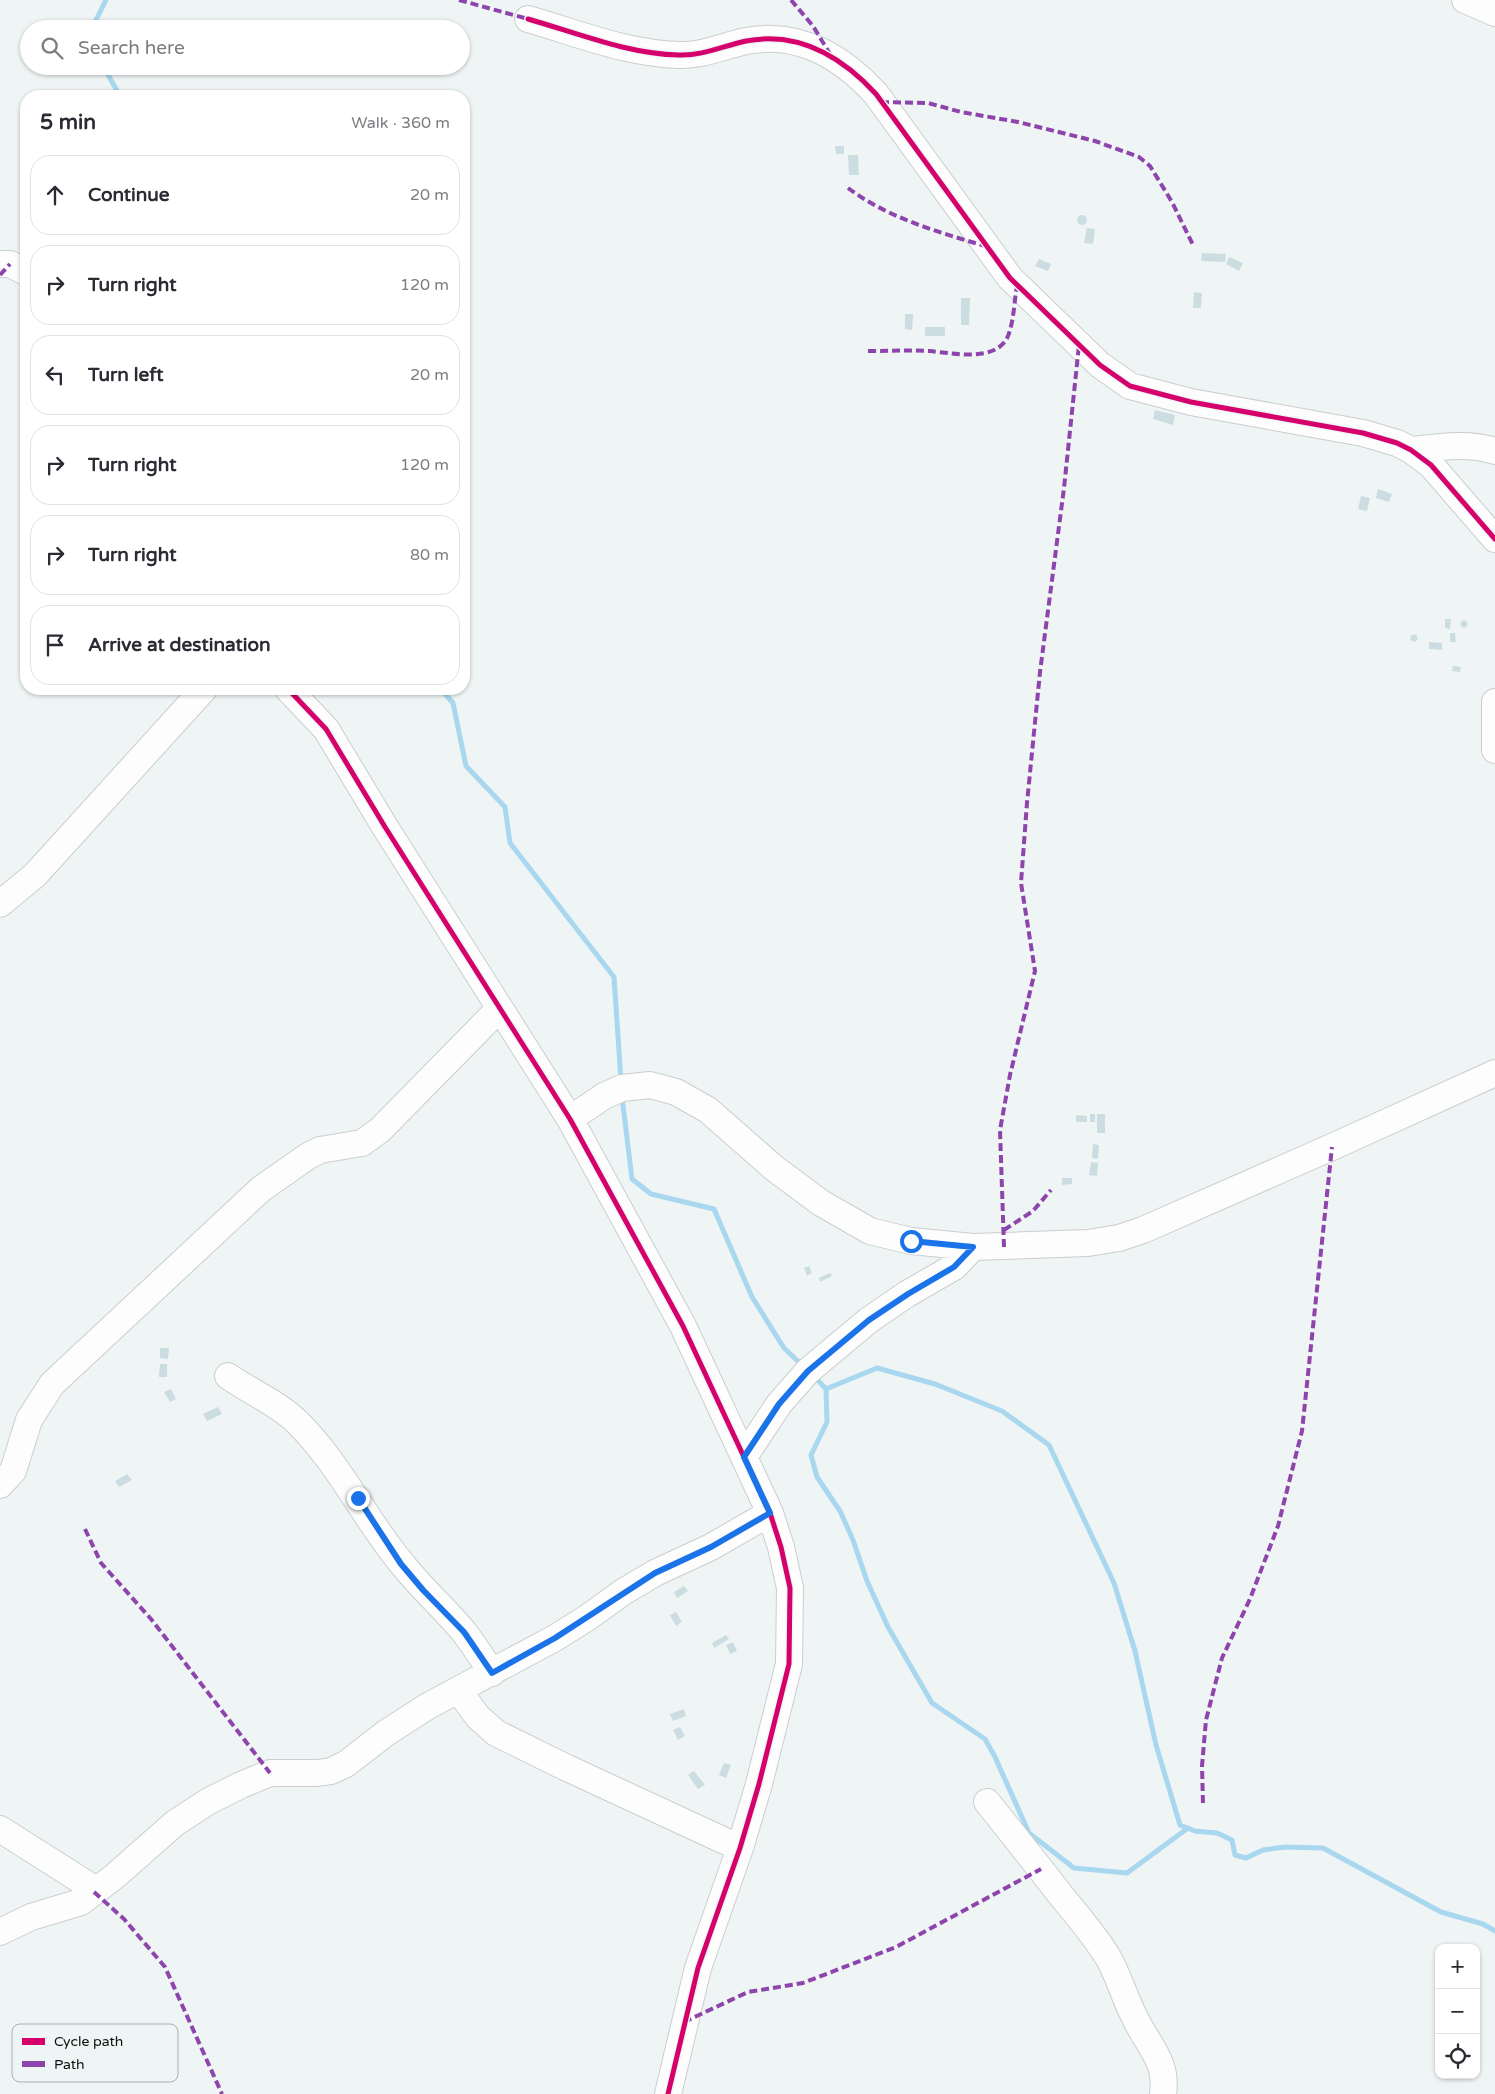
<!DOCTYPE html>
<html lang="en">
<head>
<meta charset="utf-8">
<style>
  body { margin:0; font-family:"Varela Round",sans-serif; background:#f7f7f7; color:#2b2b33 }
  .controls { position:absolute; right:15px; bottom:15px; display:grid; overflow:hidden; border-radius:10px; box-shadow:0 1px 4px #0004 }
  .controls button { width:45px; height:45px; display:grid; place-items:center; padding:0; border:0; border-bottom:1px solid #e1e1e2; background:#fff; color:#2b2b33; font:25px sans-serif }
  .stop { position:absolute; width:15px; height:15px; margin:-11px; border:4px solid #1a73e8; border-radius:50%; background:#fff }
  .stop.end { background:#1a73e8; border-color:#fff; box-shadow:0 1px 5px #0008 }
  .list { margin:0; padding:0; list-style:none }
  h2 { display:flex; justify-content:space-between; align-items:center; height:65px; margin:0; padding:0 20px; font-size:21px }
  h2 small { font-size:16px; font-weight:400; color:#7c7c81 }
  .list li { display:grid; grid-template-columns:32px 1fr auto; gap:15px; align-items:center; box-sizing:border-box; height:80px; margin:0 10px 10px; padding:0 10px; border:1px solid #e1e1e2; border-radius:20px }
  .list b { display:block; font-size:19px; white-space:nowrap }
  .list em { font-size:16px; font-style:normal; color:#7c7c81 }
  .icon { flex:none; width:28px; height:28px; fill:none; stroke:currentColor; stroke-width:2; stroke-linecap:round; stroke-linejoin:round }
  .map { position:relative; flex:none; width:1495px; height:2094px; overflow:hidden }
  .search { position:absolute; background:#fff; box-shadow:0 1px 4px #0004; left:20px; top:20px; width:450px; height:55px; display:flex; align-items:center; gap:12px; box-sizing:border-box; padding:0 18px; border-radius:28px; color:#7c7c81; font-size:19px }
  .panel { position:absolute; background:#fff; box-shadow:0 1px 4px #0004; left:20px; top:90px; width:450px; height:605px; border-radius:20px }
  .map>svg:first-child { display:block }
</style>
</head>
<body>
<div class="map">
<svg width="1495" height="2094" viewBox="0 0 1495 2094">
  <rect width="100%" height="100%" fill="#eff4f4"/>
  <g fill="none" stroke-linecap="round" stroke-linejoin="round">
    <path stroke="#a8d7ef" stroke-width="5" d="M95 29 94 24 106 0
      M103 66 120 96
      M441 689 453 703 466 766 505 807 510 843 614 977 621 1081
      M622 1097 632 1179 651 1194 714 1209 752 1297 784 1348 803 1366
      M813 1375 826 1389 877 1368 935 1384 1002 1411 1049 1445 1114 1583 1135 1651 1156 1745 1180 1825 1195 1831 1217 1833 1232 1840 1235 1855 1246 1858 1263 1850 1285 1847 1323 1848 1441 1912 1483 1924 1495 1931
      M826 1389 827 1422 811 1455 817 1477 840 1511 853 1540 867 1581 888 1627 932 1703 985 1739 995 1757 1029 1833 1074 1868 1127 1873 1188 1828"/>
  </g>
  <path fill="#cbdde0" d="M835 146H844V154H836Z
    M848 155H858L859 175H849Z
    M1077 220a5 5 0 1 1 10 0a5 5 0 1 1-10 0Z
    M1087 228 1095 229 1093 244 1084 243Z
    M1202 253 1226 254 1225 262 1201 261Z
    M1229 257 1243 263 1239 271 1226 264Z
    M1039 259 1051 264 1048 271 1035 266Z
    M1194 292 1202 293 1201 308H1193Z
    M961 298H970L969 325H961Z
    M905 314H913L912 330 905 329Z
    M925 327H945V336H925Z
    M1155 410 1175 415 1173 425 1153 419Z
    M1378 489 1392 494 1389 502 1376 498Z
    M1361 496 1370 498 1367 511 1358 509Z
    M1445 619H1451L1450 629 1445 628Z
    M1460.5 624a3.5 3.5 0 1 1 7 0a3.5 3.5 0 1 1-7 0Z
    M1450 633H1455L1456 642H1450Z
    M1410.5 638a3.5 3.5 0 1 1 7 0a3.5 3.5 0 1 1-7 0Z
    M1429 642 1442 643V650L1429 649Z
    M1453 666 1461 667 1460 672 1452 671Z
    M1090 1114H1095V1122H1090Z
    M1097 1114H1105V1133H1097Z
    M1076 1115 1087 1116V1122H1076Z
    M1093 1144 1099 1145 1098 1159 1092 1158Z
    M1091 1162 1098 1163 1097 1176 1089 1175Z
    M1062 1178H1072V1184L1062 1185Z
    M809 1266 812 1273 807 1276 804 1268Z
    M830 1273 832 1276 820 1282 819 1278Z
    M160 1348H169L168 1359 160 1358Z
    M160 1364H167V1377H159Z
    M171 1389 176 1399 170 1402 164 1392Z
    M218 1407 222 1414 207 1421 203 1414Z
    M127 1474 132 1480 119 1487 115 1481Z
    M684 1586 688 1591 677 1598 674 1592Z
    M676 1612 682 1622 676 1626 670 1615Z
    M726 1635 729 1639 714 1648 712 1643Z
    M733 1642 737 1651 730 1654 726 1645Z
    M684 1709 686 1716 673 1721 670 1714Z
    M680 1727 685 1736 678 1740 673 1730Z
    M724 1763 731 1765 726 1778 719 1775Z
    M694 1771 705 1785 698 1789 688 1775Z"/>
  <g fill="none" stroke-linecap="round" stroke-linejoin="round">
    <defs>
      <path id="minor" d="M1465 0 1495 13
        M528 19C577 33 628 54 679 55 702 56 723 46 746 41 799 31 841 56 876 94L1010 278 1100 365 1130 386 1191 402 1363 433 1397 443 1411 450 1431 465 1495 539
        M0 264H10L26 272
        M1411 450C1439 447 1468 442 1495 451
        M288 689 326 729 385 827 570 1119 683 1326 770 1513 781 1547 790 1588 789 1664 759 1784 740 1848 698 1968 668 2094
        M1495 702V750
        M0 904 35 875 204 689
        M570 1119 604 1096 622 1088 650 1085 676 1092 708 1110 774 1168 821 1203 870 1231 911 1241 973 1247 1088 1243 1119 1238 1143 1230 1332 1147 1495 1073
        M228 1376C250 1392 278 1403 297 1422 340 1464 365 1520 403 1565 422 1589 445 1609 464 1632 474 1645 483 1659 492 1673
        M744 1457 779 1404 808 1371 869 1320 907 1294 954 1267 973 1247
        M0 1485 13 1471 29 1420 52 1384 261 1189 308 1156 320 1150 362 1143 380 1130 499 1009
        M458 1690 478 1717 496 1733 565 1767 740 1848
        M987 1802C1013 1834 1038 1866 1063 1898 1079 1917 1096 1937 1109 1959 1119 1977 1125 1999 1135 2018 1148 2046 1168 2061 1163 2094
        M0 1829 96 1890
        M0 1932 31 1917 81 1902 115 1876 175 1823 209 1801 241 1785 270 1773H318L331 1771 346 1764 386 1733 428 1706 555 1638 587 1618 623 1592 655 1573 711 1547 770 1513"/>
    </defs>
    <use href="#minor" stroke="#cbcece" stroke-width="28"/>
    <use href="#minor" stroke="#fdfdfd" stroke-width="26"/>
    <path stroke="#8e44ad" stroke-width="4" stroke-dasharray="8 4" stroke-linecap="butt" d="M459 0 528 19
      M791 0 813 26 830 54
      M881 102 928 103 961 112 1018 122 1095 141 1139 157 1150 166 1172 202 1193 245
      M848 188C888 218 938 232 985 246
      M0 275 10 264
      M868 351C889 351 909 350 930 351 951 353 997 363 1008 336 1014 321 1014 302 1017 286
      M1004 1230 1033 1211 1051 1190
      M1004 1247 1000 1130 1010 1075 1035 971 1021 883 1027 803 1040 672 1064 488 1079 345
      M85 1529 101 1563 151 1619 270 1773
      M1203 1803 1202 1766 1206 1720 1222 1658 1250 1599 1278 1526 1302 1431 1332 1147
      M94 1892 124 1919 165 1967 222 2094
      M684 2022 748 1992 803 1983 896 1947 1041 1869"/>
    <defs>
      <path id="cycleway" d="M528 19C577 33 628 54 679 55 702 56 723 46 746 41 799 31 841 56 876 94L1010 278 1100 365 1130 386 1191 402 1363 433 1397 443 1411 450 1431 465 1495 539
        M288 689 326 729 385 827 570 1119 683 1326 770 1513 781 1547 790 1588 789 1664 759 1784 740 1848 698 1968 668 2094"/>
    </defs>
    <use href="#cycleway" stroke="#eef5f5" stroke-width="8"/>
    <use href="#cycleway" stroke="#d6006c" stroke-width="5"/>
  </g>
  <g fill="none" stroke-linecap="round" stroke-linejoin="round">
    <path stroke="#1a73e8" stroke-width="6" d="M358 1498 401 1564 423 1590 464 1632 492 1673 555 1638 655 1573 711 1547 770 1513 744 1457 779 1404 808 1371 869 1320 908 1294 954 1267 973 1247 911 1241"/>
  </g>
  <rect x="12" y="2024" width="166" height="58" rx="8" fill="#eef5f5" stroke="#aab0b0" stroke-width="1"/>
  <rect x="22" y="2038" width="23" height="7" fill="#d6006c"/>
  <rect x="22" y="2061" width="23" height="6" fill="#8e44ad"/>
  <g font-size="14" fill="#0c0f0e">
    <text x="54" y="2046">Cycle path</text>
    <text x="54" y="2069">Path</text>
  </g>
</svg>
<div class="controls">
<button>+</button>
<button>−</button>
<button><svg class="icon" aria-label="locate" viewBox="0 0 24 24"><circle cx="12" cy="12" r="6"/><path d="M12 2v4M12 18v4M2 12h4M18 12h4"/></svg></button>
</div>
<div class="stop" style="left:911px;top:1241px"></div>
<div class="stop end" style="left:358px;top:1498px"></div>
<div class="search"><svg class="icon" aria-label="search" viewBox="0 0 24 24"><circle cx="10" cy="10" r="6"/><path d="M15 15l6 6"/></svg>Search here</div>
<section class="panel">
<h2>5 min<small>Walk · 360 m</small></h2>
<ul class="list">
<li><svg class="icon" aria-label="ahead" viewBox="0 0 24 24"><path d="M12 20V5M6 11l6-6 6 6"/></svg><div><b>Continue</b></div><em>20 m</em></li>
<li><svg class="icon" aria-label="right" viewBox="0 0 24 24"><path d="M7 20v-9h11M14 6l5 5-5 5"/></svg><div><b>Turn right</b></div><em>120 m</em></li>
<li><svg class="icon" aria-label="left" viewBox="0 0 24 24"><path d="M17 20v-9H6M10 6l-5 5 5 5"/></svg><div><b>Turn left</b></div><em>20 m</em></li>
<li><svg class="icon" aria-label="right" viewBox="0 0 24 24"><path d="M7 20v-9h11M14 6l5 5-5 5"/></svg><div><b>Turn right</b></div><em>120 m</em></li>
<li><svg class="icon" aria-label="right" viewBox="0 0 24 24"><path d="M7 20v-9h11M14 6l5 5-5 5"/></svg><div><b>Turn right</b></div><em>80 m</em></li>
<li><svg class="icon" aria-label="arrive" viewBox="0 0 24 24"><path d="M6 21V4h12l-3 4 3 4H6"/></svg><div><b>Arrive at destination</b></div></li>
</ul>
</section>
</div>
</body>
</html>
